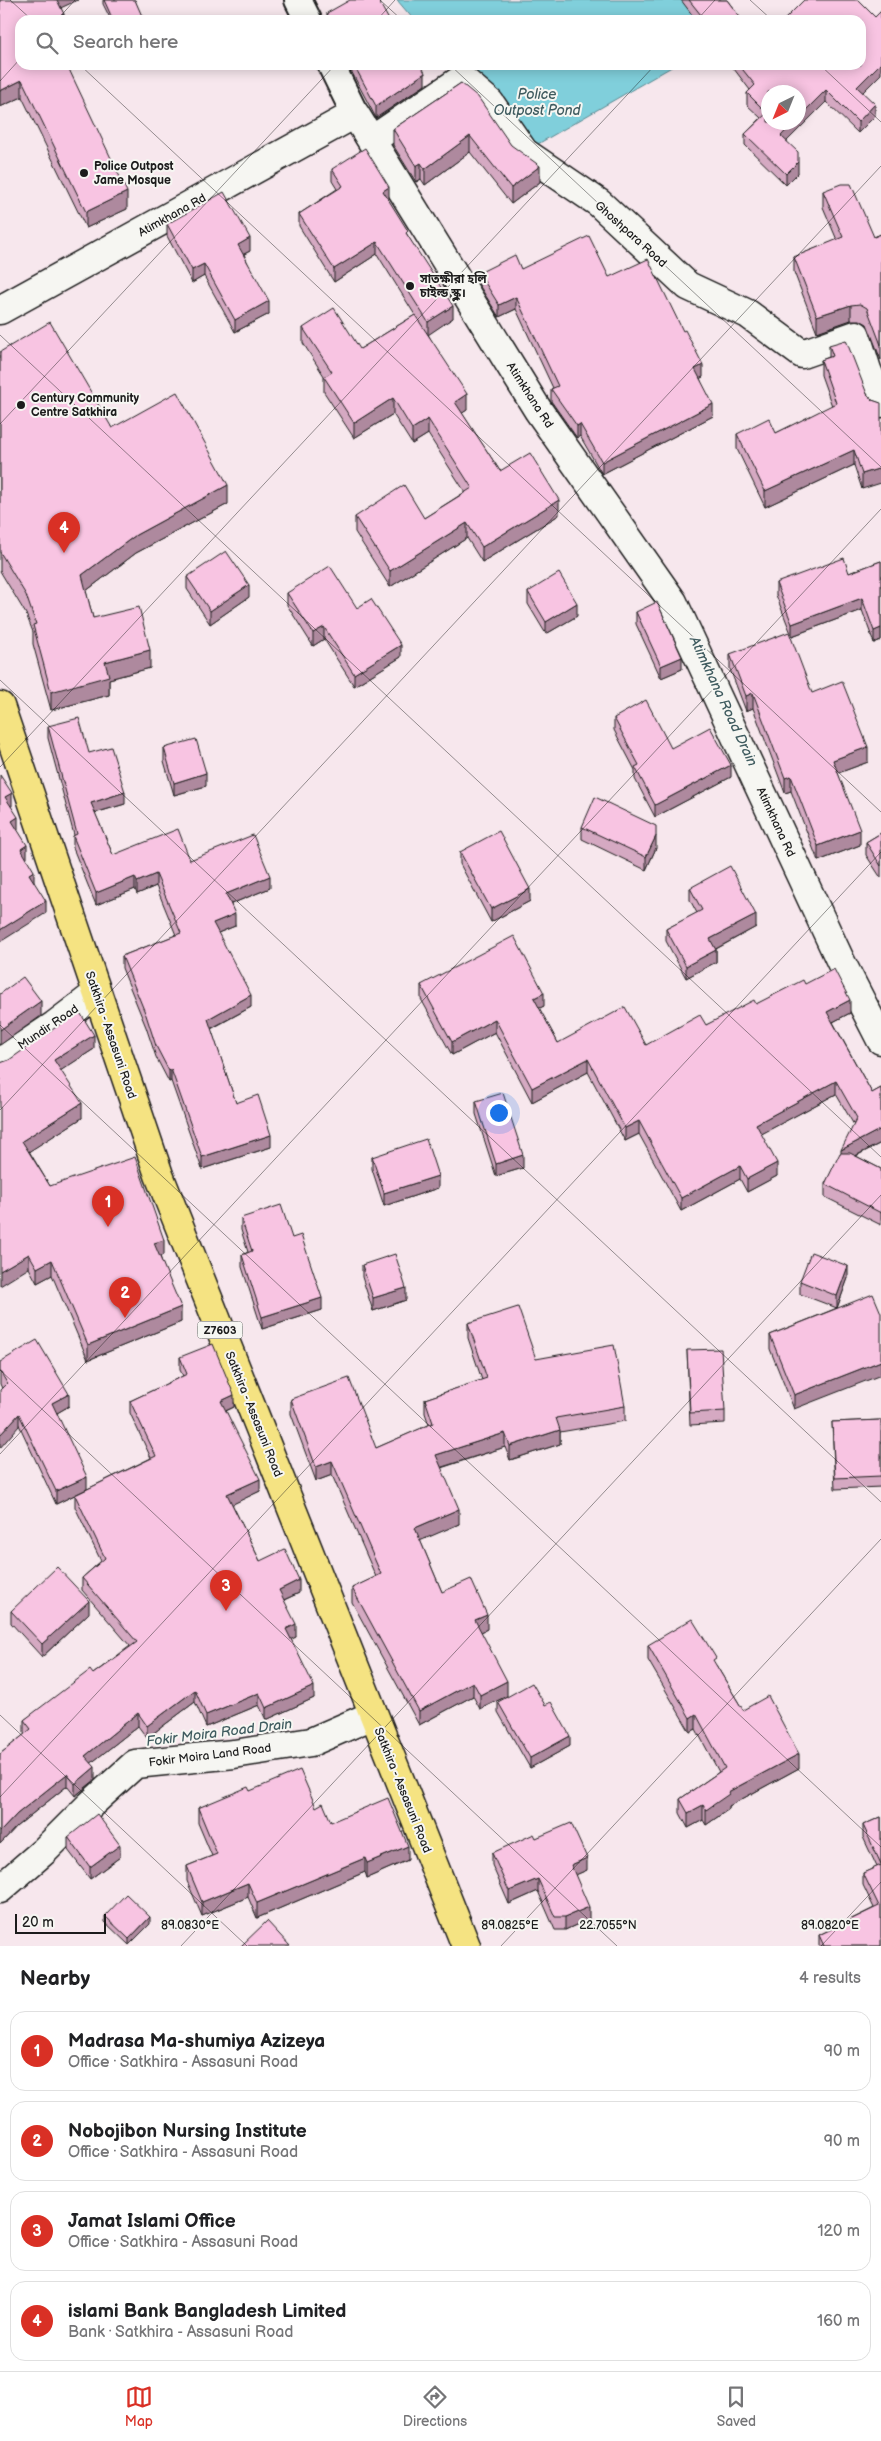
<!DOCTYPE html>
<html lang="en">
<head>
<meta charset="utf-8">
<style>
  body { margin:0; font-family:"Balsamiq Sans","Noto Sans Bengali",sans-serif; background:#f6f6f6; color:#202124 }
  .compass { position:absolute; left:761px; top:85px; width:45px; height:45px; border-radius:50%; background:#fff; box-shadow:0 2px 12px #0003; rotate:223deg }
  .scale { position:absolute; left:15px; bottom:12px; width:91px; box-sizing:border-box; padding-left:5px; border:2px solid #1c1c1c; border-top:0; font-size:14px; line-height:18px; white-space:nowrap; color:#1c1c1c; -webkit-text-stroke:4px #f6f6f2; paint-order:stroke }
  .you { position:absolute; left:498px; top:1112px; width:18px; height:18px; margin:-12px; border:4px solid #fff; border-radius:50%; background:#1a73e8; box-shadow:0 0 0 8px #1a73e833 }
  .badge { display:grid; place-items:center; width:32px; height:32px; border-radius:50%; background:#d93025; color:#fff; font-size:16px; font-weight:700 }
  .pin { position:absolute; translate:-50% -41px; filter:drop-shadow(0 1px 2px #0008) }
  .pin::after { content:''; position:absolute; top:26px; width:18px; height:15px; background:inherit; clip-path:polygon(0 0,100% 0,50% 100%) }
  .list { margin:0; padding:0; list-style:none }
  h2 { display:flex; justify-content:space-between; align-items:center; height:65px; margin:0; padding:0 20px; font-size:21px }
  h2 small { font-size:16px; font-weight:400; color:#757577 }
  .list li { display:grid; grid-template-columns:32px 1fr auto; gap:15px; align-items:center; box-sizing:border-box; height:80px; margin:0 10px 10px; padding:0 10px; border:1px solid #e0e0e0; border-radius:15px }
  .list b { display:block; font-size:19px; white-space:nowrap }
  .list p { margin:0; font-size:16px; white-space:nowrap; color:#757577 }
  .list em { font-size:16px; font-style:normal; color:#757577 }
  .icon { flex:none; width:28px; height:28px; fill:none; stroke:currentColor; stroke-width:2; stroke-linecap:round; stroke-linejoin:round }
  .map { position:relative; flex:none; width:881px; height:1946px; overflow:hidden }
  .search { position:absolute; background:#fff; box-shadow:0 2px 12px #0003; left:15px; right:15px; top:15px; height:55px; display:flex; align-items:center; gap:12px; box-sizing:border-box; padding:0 18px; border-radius:15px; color:#757577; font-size:19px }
  .sheet { height:425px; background:#fff }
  nav { display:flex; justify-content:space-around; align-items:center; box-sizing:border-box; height:70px; border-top:1px solid #e0e0e0; background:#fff; font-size:14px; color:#757577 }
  nav a { display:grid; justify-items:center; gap:2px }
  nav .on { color:#d93025 }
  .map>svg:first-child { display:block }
</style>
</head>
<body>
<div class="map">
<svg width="881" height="1946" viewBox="0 0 881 1946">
  <rect width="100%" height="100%" fill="#f7e7ed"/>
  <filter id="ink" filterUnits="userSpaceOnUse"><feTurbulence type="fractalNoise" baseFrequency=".02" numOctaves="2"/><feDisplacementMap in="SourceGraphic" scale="10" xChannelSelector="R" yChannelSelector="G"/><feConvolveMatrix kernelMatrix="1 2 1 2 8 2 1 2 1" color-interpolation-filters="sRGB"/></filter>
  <g filter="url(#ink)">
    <path fill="#80cfdb" stroke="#58878f" d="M397 0H685L697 20H414Z
      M455 65H675L524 152 486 87Z"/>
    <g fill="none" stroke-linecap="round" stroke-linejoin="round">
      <defs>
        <path id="street" d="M298 0 308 20
          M331 65 355 114"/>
        <path id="secondary" d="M372 140 462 79 490 103 524 152 599 203 688 286 748 314 802 354 856 335 867 370 881 403
          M0 310 355 114 538 410 673 602 841 962 881 1040
          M0 1062 55 1025 97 993
          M0 1889 44 1851 90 1805 135 1764 234 1754 311 1742 373 1715"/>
        <path id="primary" d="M0 706 159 1175 466 1946"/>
      </defs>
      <use href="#street" stroke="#1c1c1c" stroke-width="30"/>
      <use href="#secondary" stroke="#1c1c1c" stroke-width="31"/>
      <use href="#primary" stroke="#1c1c1c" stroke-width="31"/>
      <use href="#street" stroke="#f6f6f2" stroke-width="26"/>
      <use href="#secondary" stroke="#f6f6f2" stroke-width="28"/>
      <use href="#primary" stroke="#f5e382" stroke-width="28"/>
    </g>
    <path fill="#d5a9c2" stroke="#1c1c1c" d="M0 0 61 8 64 20H20L127 209 86 228 22 97 0 107Z
      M103 0H135L142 20H111L103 4Z
      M681 0H727L742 20H696Z
      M327 13 389 20H327Z
      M348 65H421L425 85 376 118Z
      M731 65H861L863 92 875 116 858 133 826 102 787 141 798 173 786 185 745 145V134L761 118 747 105V93L750 90Z
      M461 83 540 182 511 204 470 152 425 185 421 179 416 182 393 145V129Z
      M332 169 389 199 388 200 453 318 428 334 467 410 462 413 500 471 559 515 482 562 467 538 390 587 355 532V517L424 518 465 492 428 434 412 444 393 414 354 438 324 392V376L303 343V328L360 349 415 315 377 254 334 282 299 226V214L337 189 332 181Z
      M823 191 874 237 881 234V360L867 324 860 320H851L817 332 794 272V257L837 240 823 207Z
      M167 224 250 251 244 254 269 314 235 332 204 276 192 283 167 236Z
      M521 269 609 277 703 377 700 378 713 416 602 474 580 436 577 438 551 401V389L553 388 516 309 499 317 479 285V273Z
      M829 345 872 400 880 403 862 489 854 465 765 507 737 449V434L776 433 832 406 821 375V360L829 357Z
      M0 352 112 428 228 504 136 553 86 591 93 618 150 668 109 679V695L51 710 33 644V632L26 614 0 571Z
      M881 561V640L874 643 862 610 792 636 776 595V583L849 573Z
      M187 577 249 597 210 624 187 589Z
      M528 592 577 616 546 634 528 604Z
      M287 593 357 608 401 657 354 686 324 639 313 646 287 605Z
      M636 612 682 669 661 678 636 624Z
      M730 654 812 693 868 762 838 773 860 845 818 861 791 791 785 793 753 708 746 711 730 669Z
      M614 718 671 748 731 777 655 817 635 779V770L614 730Z
      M48 726 89 753 125 804 95 813 113 855 190 860 270 888 231 904 235 926 218 933 251 1007 211 1029 236 1103 271 1147 202 1169 171 1081 169 1082 156 1057 146 1027 122 968V956L176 935 156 886 137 894 135 889 96 905 73 848V836L74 835 48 738Z
      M164 748 206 786 174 795 164 761Z
      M582 827 656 848 646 870 582 839Z
      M881 833V878L866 855V842Z
      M460 852 530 901 491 922 460 864Z
      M690 888 756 927 716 949V962L686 978 666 941V929L697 913 690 900Z
      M805 984 850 1013 833 1022 872 1093 881 1088V1143L856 1156 881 1169V1225L825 1197V1184L841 1153 854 1125 836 1094 761 1134 777 1176 747 1192 740 1179 681 1211 639 1134 625 1141 588 1072 532 1102 495 1032 452 1055 421 999V985L544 1006 539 1008 558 1043 646 1045 706 1025Z
      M94 1049 61 1070 82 1118 29 1151 50 1186 164 1255 160 1256 181 1322 88 1360 52 1275 37 1283 29 1268 0 1063Z
      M476 1101 523 1168 496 1176 476 1114Z
      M372 1157 438 1188 384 1206 372 1169Z
      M241 1218 292 1238 322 1310 262 1329 242 1267V1255L248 1252 241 1230Z
      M362 1265 406 1300 373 1311 362 1277Z
      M848 1278 837 1308 794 1409 770 1349V1335L837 1308 800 1294V1281Z
      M468 1323 625 1406V1421L560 1432V1444L510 1460 505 1447 441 1468 459 1524 420 1540 442 1592 487 1629 481 1632 507 1696 480 1709 473 1696 419 1725 352 1602V1588L376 1577 332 1475 316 1481 291 1414V1399L376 1448 429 1425 425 1413V1399L482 1380 468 1338Z
      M687 1350 725 1411V1423L690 1425Z
      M180 1357 234 1407 226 1411 260 1491 232 1504 260 1561 299 1593 284 1600 296 1637 291 1639 314 1698 266 1720 259 1705 206 1727 195 1702 147 1738 138 1726 91 1763 95 1780 75 1796 67 1786 17 1826 0 1844V1754L25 1734 24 1732V1720L93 1674 130 1646 82 1590V1578L101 1561 75 1507V1495L151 1458 130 1413V1401L183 1376 180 1370Z
      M0 1362 69 1406 57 1413 87 1489 56 1504 0 1384Z
      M881 1420V1487L835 1489 832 1422Z
      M11 1611 89 1613 42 1657 11 1623Z
      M648 1645 716 1665 743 1710 799 1768 729 1806V1809L706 1825 703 1820 688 1828 680 1813V1799L719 1772 696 1729 690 1732 648 1660Z
      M498 1702 545 1705 570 1746 530 1768 498 1712Z
      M250 1791 316 1807 331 1822 408 1860 367 1878 365 1872 257 1918 248 1897 202 1916 187 1881V1866L212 1856 198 1823V1808Z
      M881 1817V1946H819V1935L874 1908 863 1885V1873L877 1867 863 1837V1825Z
      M68 1837 120 1857 90 1879 68 1850Z
      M536 1838 587 1870 575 1875 589 1919 565 1930H555L538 1891 509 1904 492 1865V1853Z
      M105 1916 150 1924 129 1945 105 1922Z"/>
    <path fill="#ae899e" stroke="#1c1c1c" d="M54 0H78L54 11Z
      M64 14V20H51Z
      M142 16V20H133Z
      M881 63V74L857 98V87Z
      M425 73V85L376 118V106Z
      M22 80V97L0 107V91Z
      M826 90V102L781 147V136L794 122H798V118Z
      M875 104V116L858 133V122Z
      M470 136V152L425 185V169Z
      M798 162V173L786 185V174Z
      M421 163V179L416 182V166Z
      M540 166V182L511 204V188Z
      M389 187V199L383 204V191Z
      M127 192V209L86 228V212Z
      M250 238V251L238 257V245Z
      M377 242V254L334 282V269Z
      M204 264V276L192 283V270Z
      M516 297V309L499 317V305Z
      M269 301V314L235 332V320Z
      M851 305V320L817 332V316Z
      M453 306V318L428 335V322Z
      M703 365V377L695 381V369Z
      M467 394V410L455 418V402Z
      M393 398V414L354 438V423Z
      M713 404V416L602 474V462Z
      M428 419V434L412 444V429Z
      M580 424V436L577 438V426Z
      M854 450V465L765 507V491Z
      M881 468V483L862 489V474Z
      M228 485V504L136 553 82 594V575L136 535Z
      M559 500V515L482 562V547Z
      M467 523V538L390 587V571Z
      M249 585V597L210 624V611Z
      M862 598V610L792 636V624Z
      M577 603V616L546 634V622Z
      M324 627V639L313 646V633Z
      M881 628V640L874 643V631Z
      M401 645V657L354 686V674Z
      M150 650V668L109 679V695L51 710V692L105 662Z
      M682 657V669L661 678V666Z
      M753 693V708L746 711V696Z
      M868 747V762L833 775V760Z
      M731 765V777L655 817V805Z
      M206 773V786L174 795V783Z
      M791 776V791L785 793V778Z
      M125 792V804L91 814V803Z
      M12 793V806L5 810V797Z
      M18 817V830L12 834V821Z
      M860 830V845L818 861V846Z
      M656 836V848L646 870V857Z
      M27 845V858L21 862V849Z
      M34 871V883L29 874Z
      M156 874V886L137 894V882Z
      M270 876V888L226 906V894Z
      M135 877V889L96 905V893Z
      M530 889V901L491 922V909Z
      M46 901V913L0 942V930Z
      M235 914V926L213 935V923Z
      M756 915V927L710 952V939Z
      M716 950V962L686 978V966Z
      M544 993V1006L534 1011V998Z
      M251 995V1007L208 1030V1019Z
      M850 1000V1013L827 1025V1012Z
      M41 1001V1016L0 1045V1030Z
      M495 1019V1032L452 1055V1042Z
      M94 1035V1049L54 1075V1060Z
      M588 1059V1072L532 1102V1088Z
      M171 1069V1081L169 1082V1071Z
      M836 1081V1094L756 1137V1124Z
      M82 1103V1118L22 1156V1141Z
      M639 1121V1134L625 1141V1128Z
      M881 1129V1143L841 1163V1150Z
      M271 1135V1147L202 1169V1157Z
      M523 1155V1168L496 1176V1164Z
      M777 1163V1176L747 1192V1179Z
      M740 1166V1179L681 1211V1198Z
      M438 1176V1188L384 1206V1193Z
      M164 1240V1255L154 1258V1243Z
      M29 1254V1268L0 1286V1271Z
      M52 1260V1275L37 1283V1268Z
      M848 1266V1278L837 1308V1296Z
      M406 1288V1300L373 1311V1298Z
      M322 1298V1310L262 1329V1317Z
      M181 1307V1322L88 1360V1345Z
      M881 1361V1375L794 1409V1395Z
      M69 1394V1406L52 1416V1403Z
      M234 1395V1407L221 1413V1401Z
      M19 1414V1426L0 1448V1435Z
      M560 1430V1444L510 1460V1446Z
      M505 1433V1447L436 1469V1455Z
      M332 1461V1475L316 1481V1467Z
      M87 1477V1489L56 1504V1491Z
      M260 1479V1491L227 1507V1494Z
      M459 1509V1524L415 1543V1528Z
      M299 1580V1593L279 1602V1590Z
      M89 1601V1613L42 1657V1644Z
      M487 1615V1629L475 1635V1620Z
      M296 1624V1637L286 1642V1629Z
      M507 1681V1696L480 1709V1695Z
      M473 1682V1696L419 1725V1711Z
      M314 1686V1698L266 1720V1708Z
      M195 1690V1702L147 1738V1726Z
      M259 1693V1705L206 1727V1715Z
      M138 1713V1726L85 1768V1756Z
      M696 1714V1729L690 1732V1718Z
      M570 1736V1746L530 1768V1758Z
      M799 1754V1768L729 1806V1809L706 1825V1810L728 1792Z
      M95 1767V1780L75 1796V1784Z
      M67 1774V1786L17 1826 0 1844V1832L17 1814Z
      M703 1805V1820L688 1828V1813Z
      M120 1845V1857L90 1879V1867Z
      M408 1846V1860L367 1878V1863Z
      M365 1858V1872L257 1918V1903Z
      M587 1858V1870L571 1877V1865Z
      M538 1879V1891L509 1904V1891Z
      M248 1883V1897L202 1916V1902Z
      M589 1907V1919L565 1930V1917Z
      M150 1917V1924L129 1945V1939Z"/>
    <path fill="#f8c4e2" stroke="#1c1c1c" d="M0 0H57L64 14 51 20H20V65H67L127 192 86 212 22 80 0 91Z
      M104 0H135L142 16 133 20H113Z
      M350 0H378L389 20H330L327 13Z
      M689 0H727L742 20H705Z
      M804 0H858L875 17 881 11V63L857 87 875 104 858 122 826 90 798 118V92H768V122H794L781 136 798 152V162L786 174 745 134 767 113 747 93 755 85 739 65H861V20H784Z
      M354 65H421L425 73 376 106Z
      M461 83 478 97 511 145 540 166 511 188 470 136 425 169 421 163 416 166 393 129Z
      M365 148 389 187 383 191 408 231 406 233 453 306 428 322 377 242 334 269 299 214 343 186 332 169Z
      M841 184H851L874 237 881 234V345L867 308 860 304 851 305 817 316 794 257 843 237 823 191Z
      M224 192 250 238 238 245 269 301 235 320 204 264 192 270 167 224Z
      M589 236 609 277 648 259 683 331 685 330 703 365 695 369 713 404 602 462 580 424 577 426 551 389 558 386 516 297 499 305 479 273 515 255 521 269Z
      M334 308 360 349 415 315 467 394 455 402 500 471 530 453 559 500 482 547 467 523 390 571 355 517 404 485 424 518 472 488 428 419 412 429 393 398 354 423 324 377 332 372 303 328Z
      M50 322 112 428 177 392 228 485 136 535 82 575 93 618 139 607 150 650 105 662 109 676 51 692 33 625 36 624 26 595 0 552V352Z
      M846 340 867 394 872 400 881 403V468L862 474 854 450 765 491 737 434 769 418 776 433 836 403 821 360 833 356 829 345Z
      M226 551 249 585 210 611 187 577Z
      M844 558 849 573 881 561V628L874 631 862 598 792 624 776 583Z
      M330 566 357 608 371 599 401 645 354 674 324 627 313 633 287 593Z
      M559 573 577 603 546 622 528 592Z
      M657 602 682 657 661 666 636 612Z
      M789 632 812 693 842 681 868 747 833 760 860 830 818 846 791 776 785 778 753 693 746 696 730 654Z
      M646 700 671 748 710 727 731 765 655 805 635 767 639 765 614 718Z
      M79 718 89 753 111 747 125 792 91 803 113 855 178 829 190 860 253 835 270 876 226 894 235 914 213 923 251 995 208 1019 236 1103 258 1095 271 1135 202 1157 171 1069 169 1071 156 1046 146 1015 122 956 181 933 156 874 137 882 135 877 96 893 73 836 77 834 48 726Z
      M196 739 206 773 174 783 164 748Z
      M0 775 12 793 5 797 18 817 12 821 27 845 21 849 34 871 29 874 46 901 0 930Z
      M595 797 656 826V836L646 857 582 827Z
      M499 831 530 889 491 909 460 852Z
      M881 833V866L866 842Z
      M730 866 756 915 710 939 716 950 686 966 666 929 702 910 690 888Z
      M514 936 544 993 534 998 558 1043 625 1007 646 1045 700 1015 706 1025 754 1000 756 1004 803 980 805 984 834 969 850 1000 827 1012 872 1093 881 1088V1129L841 1150 857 1118 836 1081 756 1124 777 1163 747 1179 740 1166 681 1198 639 1121 625 1128 588 1059 532 1088 495 1019 452 1042 421 985Z
      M23 977 41 1001 0 1030V994Z
      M79 1011 94 1035 54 1060 82 1103 22 1141 50 1186 135 1157 164 1240 154 1243 181 1307 88 1345 52 1260 37 1268 29 1254 0 1271V1063L9 1060Z
      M503 1093 523 1155 496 1164 476 1101Z
      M426 1139 438 1176 384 1193 372 1157Z
      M840 1153H850L881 1169V1213L825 1184Z
      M281 1205 292 1238 301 1235 322 1298 262 1317 242 1255 252 1251 241 1218Z
      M811 1252 848 1266 837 1296 800 1281Z
      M395 1254 406 1288 373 1298 362 1265Z
      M873 1294 881 1313V1361L794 1395 770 1335Z
      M518 1307 536 1359 614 1345 625 1406 556 1418 560 1430 510 1446 505 1433 436 1455 459 1509 415 1528 442 1592 471 1579 487 1615 475 1620 507 1681 480 1695 473 1682 419 1711 352 1588 381 1574 332 1461 316 1467 291 1399 349 1378 376 1448 433 1423 425 1399 487 1378 468 1323Z
      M37 1340 69 1394 52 1403 87 1477 56 1491 19 1414 0 1435V1390L7 1383 0 1371V1362Z
      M213 1344 234 1395 221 1401 260 1479 227 1494 260 1561 285 1549 299 1580 279 1590 296 1624 286 1629 314 1686 266 1708 259 1693 206 1715 195 1690 147 1726 138 1713 85 1756 95 1767 75 1784 67 1774 17 1814 0 1832V1754L31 1729 24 1720 90 1670 93 1674 137 1642 82 1578 105 1558 75 1495 156 1456 130 1401 187 1374 180 1357Z
      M721 1349 725 1411 690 1413 687 1350Z
      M881 1420V1476L835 1478 832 1422Z
      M57 1567 89 1601 42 1644 11 1611Z
      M692 1619 716 1658 713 1660 743 1710 768 1696 799 1754 728 1792 729 1794 706 1810 703 1805 688 1813 680 1799 725 1768 696 1714 690 1718 648 1645Z
      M532 1683 545 1705 551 1702 570 1736 530 1758 498 1702Z
      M300 1770 316 1807 323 1803 331 1822 388 1798 408 1846 367 1863 365 1858 257 1903 248 1883 202 1902 187 1866 217 1854 198 1808 248 1787 250 1791Z
      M97 1814 120 1845 90 1867 68 1837Z
      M881 1817V1864L863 1825Z
      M571 1823 587 1858 571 1865 589 1907 565 1917H555L538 1879 509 1891 492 1853 534 1834 536 1838Z
      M881 1865V1946H824L819 1935 879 1906 863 1873Z
      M126 1894 150 1917 129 1939 105 1916Z
      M267 1921 290 1946H241Z"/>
  </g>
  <path fill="none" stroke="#1c1c1c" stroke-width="1" stroke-opacity="0.45" d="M10 0 32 20M380 0 402 20M750 0 772 20M57 20 75 0M377 20 395 0M697 20 715 0M80 65 881 812M450 65 881 467M820 65 881 122M0 81 20 59M0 335 881 1157M0 424 335 65M0 680 881 1502M0 767 655 65M0 1025 881 1847M0 1110 881 166M0 1370 617 1946M0 1454 881 509M0 1715 247 1946M0 1797 881 852M181 1946 881 1195M501 1946 881 1539M821 1946 881 1882"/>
  <g fill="#1c1c1c" stroke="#f6f6f2" stroke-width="2">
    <circle cx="84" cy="173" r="5"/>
    <circle cx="410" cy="286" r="5"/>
    <circle cx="21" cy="405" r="5"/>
  </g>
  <g text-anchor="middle" stroke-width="4" stroke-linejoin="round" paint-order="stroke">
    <rect fill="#f6f6f2" stroke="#5d5d5c" stroke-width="1" x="197.5" y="1321.5" width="45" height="17" rx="4"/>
    <g font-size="11" font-weight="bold" fill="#1c1c1c">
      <text x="220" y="1334">Z7603</text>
    </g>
    <g font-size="12" font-weight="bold" fill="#1c1c1c" stroke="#f6f6f2" text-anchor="start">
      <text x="94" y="170">Police Outpost<tspan x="94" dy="14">Jame Mosque</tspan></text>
      <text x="420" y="283">সাতক্ষীরা হলি<tspan x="420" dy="14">চাইল্ড স্কুল।</tspan></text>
      <text x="31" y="402">Century Community<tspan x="31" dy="14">Centre Satkhira</tspan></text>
    </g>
    <g font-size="12" fill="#1c1c1c" stroke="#f6f6f2">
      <text transform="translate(172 215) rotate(-29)" y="4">Atimkhana Rd</text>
      <text transform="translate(631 234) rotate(42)" y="4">Ghoshpara Road</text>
      <text transform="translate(530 395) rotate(57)" y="4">Atimkhana Rd</text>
      <text transform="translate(776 822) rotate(65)" y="4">Atimkhana Rd</text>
      <text transform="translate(48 1027) rotate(-34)" y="4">Mundir Road</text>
      <text transform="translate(111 1035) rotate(71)" y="4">Satkhira - Assasuni Road</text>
      <text transform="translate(254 1414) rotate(68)" y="4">Satkhira - Assasuni Road</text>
      <text transform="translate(210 1755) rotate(-7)" y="4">Fokir Moira Land Road</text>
      <text transform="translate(403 1790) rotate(68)" y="4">Satkhira - Assasuni Road</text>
    </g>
    <g font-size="14" font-style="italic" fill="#3f5b5f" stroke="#f6f6f2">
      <text x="537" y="99">Police<tspan x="537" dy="16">Outpost Pond</tspan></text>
      <text transform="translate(724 701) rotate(65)" y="5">Atimkhana Road Drain</text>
      <text transform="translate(219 1732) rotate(-7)" y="5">Fokir Moira Road Drain</text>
    </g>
  </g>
  <g font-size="12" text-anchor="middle" fill="#1c1c1c" stroke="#f6f6f2" stroke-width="4" stroke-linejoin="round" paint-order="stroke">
    <text x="190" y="1929">89.0830°E</text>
    <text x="510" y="1929">89.0825°E</text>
    <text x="830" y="1929">89.0820°E</text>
    <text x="608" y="1929">22.7055°N</text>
  </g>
</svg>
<svg class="compass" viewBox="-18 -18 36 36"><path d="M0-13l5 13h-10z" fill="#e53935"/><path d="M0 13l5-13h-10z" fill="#757577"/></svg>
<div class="scale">20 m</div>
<div class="you"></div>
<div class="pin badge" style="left:108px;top:1227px">1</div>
<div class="pin badge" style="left:125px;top:1318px">2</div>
<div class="pin badge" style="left:226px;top:1611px">3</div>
<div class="pin badge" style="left:64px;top:553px">4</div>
<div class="search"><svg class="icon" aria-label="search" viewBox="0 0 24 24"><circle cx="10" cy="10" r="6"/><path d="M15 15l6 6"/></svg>Search here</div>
</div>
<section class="sheet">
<h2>Nearby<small>4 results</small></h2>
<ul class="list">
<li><span class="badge">1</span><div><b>Madrasa Ma-shumiya Azizeya</b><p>Office · Satkhira - Assasuni Road</p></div><em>90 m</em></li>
<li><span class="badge">2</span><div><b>Nobojibon Nursing Institute</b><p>Office · Satkhira - Assasuni Road</p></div><em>90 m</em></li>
<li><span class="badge">3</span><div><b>Jamat Islami Office</b><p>Office · Satkhira - Assasuni Road</p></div><em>120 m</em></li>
<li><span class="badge">4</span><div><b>islami Bank Bangladesh Limited</b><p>Bank · Satkhira - Assasuni Road</p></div><em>160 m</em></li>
</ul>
</section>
<nav>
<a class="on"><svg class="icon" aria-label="map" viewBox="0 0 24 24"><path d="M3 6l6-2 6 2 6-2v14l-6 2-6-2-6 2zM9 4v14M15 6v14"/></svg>Map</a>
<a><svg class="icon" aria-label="directions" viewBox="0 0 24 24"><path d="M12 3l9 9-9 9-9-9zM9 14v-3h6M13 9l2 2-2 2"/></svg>Directions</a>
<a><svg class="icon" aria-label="saved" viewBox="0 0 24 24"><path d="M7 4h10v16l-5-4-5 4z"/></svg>Saved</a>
</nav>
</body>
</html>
